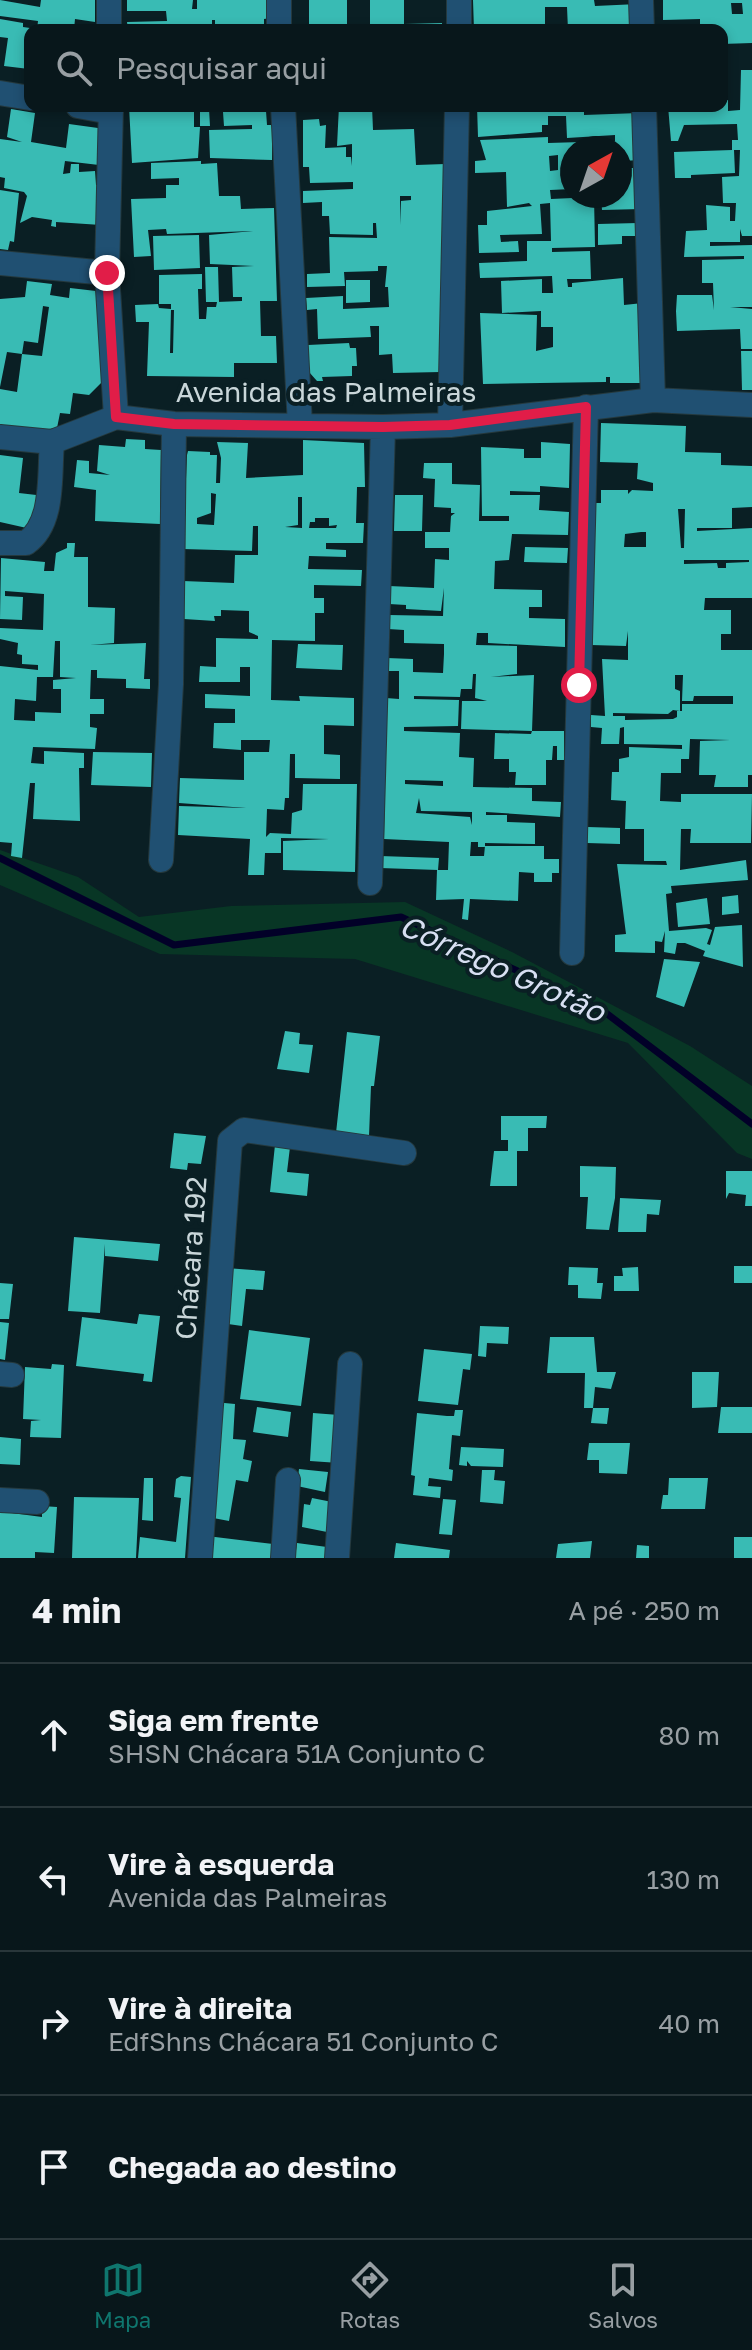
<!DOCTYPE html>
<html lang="pt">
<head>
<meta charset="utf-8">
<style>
  body { margin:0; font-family:"Golos Text",sans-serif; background:#112024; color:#f1f3f6 }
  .compass { position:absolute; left:560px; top:136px; width:72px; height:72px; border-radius:50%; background:#08171b; box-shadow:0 4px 12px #0003; rotate:40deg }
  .stop { position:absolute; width:24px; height:24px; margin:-18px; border:6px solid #e11d48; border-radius:50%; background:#fff }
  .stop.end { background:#e11d48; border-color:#fff; box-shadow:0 2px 8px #0008 }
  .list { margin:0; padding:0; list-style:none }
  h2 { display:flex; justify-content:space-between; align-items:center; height:104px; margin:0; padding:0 32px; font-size:34px }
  h2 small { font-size:26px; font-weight:400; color:#989fa3 }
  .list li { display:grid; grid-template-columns:52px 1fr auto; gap:24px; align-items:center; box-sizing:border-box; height:144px; padding:0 32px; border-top:2px solid #29363a }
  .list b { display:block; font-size:30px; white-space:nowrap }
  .list p { margin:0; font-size:26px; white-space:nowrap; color:#989fa3 }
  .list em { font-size:26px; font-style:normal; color:#989fa3 }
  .icon { flex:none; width:44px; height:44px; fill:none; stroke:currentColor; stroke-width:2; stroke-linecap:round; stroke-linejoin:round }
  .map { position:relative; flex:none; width:752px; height:1558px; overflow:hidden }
  .search { position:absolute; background:#08171b; box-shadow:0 4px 12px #0003; left:24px; right:24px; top:24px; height:88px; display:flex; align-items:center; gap:20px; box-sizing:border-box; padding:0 28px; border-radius:16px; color:#989fa3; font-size:30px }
  .sheet { height:680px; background:#08171b }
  nav { display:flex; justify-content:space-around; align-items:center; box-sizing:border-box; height:112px; border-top:2px solid #29363a; background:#08171b; font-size:22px; color:#989fa3 }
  nav a { display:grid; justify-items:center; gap:4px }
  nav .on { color:#0f766e }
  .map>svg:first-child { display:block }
</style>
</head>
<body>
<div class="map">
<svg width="752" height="1558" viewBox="0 0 752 1558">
  <rect width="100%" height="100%" fill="#0a1f24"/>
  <path fill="#083625" d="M0 850 78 877 139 917 231 906 405 902 512 952 690 1046 752 1086V1159L737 1153 628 1043 355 959 160 954 0 885Z"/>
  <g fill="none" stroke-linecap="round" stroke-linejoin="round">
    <path stroke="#020028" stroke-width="7" d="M0 858 174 945 401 917 602 1010 752 1124"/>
  </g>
  <path fill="#39bbb4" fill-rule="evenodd" d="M0 0 40 7 41 0H95V22L75 19 74 30H37L38 21 0 16Z
    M127 0H193L192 9H197V0H270L271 18 264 19V30H215V20H212V30H128L127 22 167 21 166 11H127Z
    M309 0H347V25L370 24V0H404V24L442 23V30H390V24H370L371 30H337L336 26 334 30H304V27L309 26Z
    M473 0H594L595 6 638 4 639 30H568L567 7H545V30H474Z
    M663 0H752V43L722 44V30H706V26L700 27V19L663 20ZM731 3H742L743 14H732Z
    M0 19 23 23V27L30 28 29 69 4 66 8 38 0 37Z
    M741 70H752V236H742L740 229V242H710V246L752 245V307H730L752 309V349H741L740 329 677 331 676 311 677 295H712L714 310 713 283H702V260L744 259V256L684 257 686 231 707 230 706 205 730 207V221H735L736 203H723L722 177 739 176 740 150H734L735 173 691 175V178H675L674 152 732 150V140H738L737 124 684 125 678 141H671L668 106H722V100H728V111L740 110Z
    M129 106H194V127H200L198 158 132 163Z
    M200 106H214L209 109 210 126H200Z
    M339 106H372L373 130 414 129 416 165 445 164 441 372 393 373 392 354 379 355V326H370L371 337 318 339 317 309 307 310 306 298 343 296V309L389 307 388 287H385L387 266H378V271L344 272 345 286 307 287V274L330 273 329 237 377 238 376 223H373V235L330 234 329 216H322V202L303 203V191L353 189V182L310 183 309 167H303V120L319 119 320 126 326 125 325 148 346 147V157H351L352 166V144L337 146ZM400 196H411V200L401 201 400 225Z
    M477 106H596V111H584V115L639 113 642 160 620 161V148H572V189L550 190 551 199 594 197 595 247 552 248V252L590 251 591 279H567L568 287H572V283L623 278 624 305 643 303 645 383H610V377H606V382L483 384 480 313 537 315 536 351 553 347V327H541V311L502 313 501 281 542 279V293H553L552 276 480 278 479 263 527 261V241H551L550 203 540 204 542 234 500 235 501 242 518 241 519 252 479 253 478 225H487V211L532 206 529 203 507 207 506 172 475 173V161L486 160 480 140 548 137V143L615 141V135L567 138 566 116H548V125H542V132L478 137ZM558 155V170L550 171 549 156Z
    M11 109 35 113 31 142 66 148 69 124 98 128 99 165 65 161 63 174 70 173 71 164H79V172L95 171 96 185H101V225L56 222V227L51 226 52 220 32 217 20 223 27 196 24 192 4 188 5 178 0 177V139L22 142 7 137Z
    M266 111 267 125H272V160L210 158 209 130 252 129V125L224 126 223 112Z
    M201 161V164L217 163 219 196H240L241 209 274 208 277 301H260L261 336H276L277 363H234V377L147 376 149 322H136L135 305 158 304 159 308 171 309 170 353H173L174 310H171V304H159V275L202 274V289H198L199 319H206L207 307H216L217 302 242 301V297H233L232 267 254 266 210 264 209 235 253 231 167 234 166 229 148 230 151 256 134 257 131 199 166 198V185H179V178L151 179V163Z
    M620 168H640L641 209 602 210 601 197 620 196Z
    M0 190 19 193 14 242 10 241 8 250 0 249Z
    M638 223 639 236H622V244L598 245V224Z
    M199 235 200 268 154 270 153 236Z
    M205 267H218L219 302H206Z
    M346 280H370V302L346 303Z
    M27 281 52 284 50 295 69 298 70 288 96 291 103 299 104 380 89 395 73 393 70 414 60 413 57 428 41 430 0 425V389L17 392 22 354 42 356 49 307 43 306 38 343 24 341 22 354 7 352 0 387V299L25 297Z
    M349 343 350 348H356L357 366H352V376L322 377 323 381H317L309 372 308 345Z
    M741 351H752V390H742Z
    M601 423 686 426 685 452 721 453V465L752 466V507L732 508V528H697V531L752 528V598H705L704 610H731V634H721V650H752V775H748V787H714L716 775H699L700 741 730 740 690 739 689 759H681V773H661L660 801 681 802V794H752L751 843H690L691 829H681L680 870 746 860 748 880 671 886 672 893 666 894 669 931 706 928 712 930 707 944 710 945 715 927 742 925 743 967 703 956 705 951 685 943H677L675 954 664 952 665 931 662 942 655 941V953L615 952V935L626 934 617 864 667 865 666 861H644V829H625L626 801 611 800 612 772H619V759L629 757V747L682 749V745L624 744V727L620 728 619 744H601L602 728 591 727V715L605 716 602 659 628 660V631L626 646 591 645 595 503H601V490H628V494L632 490 653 491V483L637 479 638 463 600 462ZM678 509H685L684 548H681ZM641 532H646V547H624L625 534ZM684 560H749V562L726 563V568H718L717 563 684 564ZM675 675H683L682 701H693L694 696H733V704H682V711H677V717L673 719 625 720V716H613V713L668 714 673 710 680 711V691L675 689Z
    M126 439 145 440V449L161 450 160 524 95 521 96 490 74 487 77 460 89 461V473L110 475 97 471 99 445 125 447Z
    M303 440 364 443 365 487H357L356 523H364L363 543H326V549L346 550V557L309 556 308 569 362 570 361 586 314 585V598H324V613H315V641L272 640 271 700 300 701 299 696 354 698V726L324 725V754L340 755V779L295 778V754H290L289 798H285L284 810 267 809 266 837 270 833 291 834 292 813 302 810 303 784H357L355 872 283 870V841L329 839 281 838V853H265L264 875H248L250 839 178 835 179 806 246 808 179 803 180 778 244 780V752H269L270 740H241V750L213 748 214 723H235V709L205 708V694L250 696V667H240V682H199L200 666 216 667V638L258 639V636L249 632V611L221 610V616H214L215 621 184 619 183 581 234 583 235 555H258V526H253L252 551 183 549 187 455 188 451 210 452V455H217L216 483H220L221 458 217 442 248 443 246 478 303 475ZM211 493 216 494 214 525 197 524V518L211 513ZM298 497H302V528L285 527 298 525ZM315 518H329V526L337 525 336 528H309L310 522H315Z
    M541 442 570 444 569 488 540 486V492L510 491V495H540L539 510 569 512 568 535 512 534 509 560 495 561 494 589 542 590V607H529V618L565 619V647L488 643V633H477L476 645 517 646V674L491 677 534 675 532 731 461 729 462 701H487L475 698 476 674H473L472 689H461L460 697 414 696V699L459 700 458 726 404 727V731L460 733 459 757 474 758 473 787 532 788V801L561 802 560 817 486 812V815H507V822L535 823V844L485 843V847H478V842H471L470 856H484L485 846H544V859H559V873H552V882H534V873L519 872 518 901 470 899 468 920 462 919 464 899 436 900 437 870H448L449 842 384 839 386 698 399 699V671H387V658L413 659V672L443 673 444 654V644L404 643V630L388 629 389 615 443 616 444 588 441 611 406 609V605L389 604V586L434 588 435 559 449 560V548H425V532H450L451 516 455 513H451V508L434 507 435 479 423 478 424 463H452V484L480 485 479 521H509V516H482L481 447 524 449V458H541ZM405 780 443 781V786L405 784ZM419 798 421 811 472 812V825L470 817 416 813Z
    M0 455 23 458 19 493 45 496 40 531 0 522Z
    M395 495H423L422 531H394Z
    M67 543H75L74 557H88V607L115 608 114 643 90 645 146 643 144 679H150V689L126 688V679L97 678V670H91L90 699H104V714H90V727L97 728 95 749 33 747 31 763 44 764V751L84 753V768H79L80 821 33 819 35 783H30L22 858 11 856 12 843 0 842V666L38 670V665L22 664V655L17 654 18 643 0 639V628L43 630 44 594 5 591V596L23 597 22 620 0 619 1 558 45 562 44 571H54L56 553 67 548ZM55 641H60V677L76 678 53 680V689H61V713L35 712V721L14 720 15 699 36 701 37 677H53Z
    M525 547 568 548 567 563 524 562Z
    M298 644 343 645 342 670 296 668Z
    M532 731H564V760H557V746H553L552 760H546V785H515L516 772H509V759H494L495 733 531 734Z
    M93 752 152 753 151 787 91 785Z
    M588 827 620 828V844L587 843Z
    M380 856 439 858 438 870 380 868Z
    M738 895 739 913 722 915V897Z
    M707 898 710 924 678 927 676 903Z
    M664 959 700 962 684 1007 656 997Z
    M285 1031 300 1033 299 1044 313 1045 309 1073 277 1069Z
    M347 1032 380 1036 374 1086H371L369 1136 336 1133Z
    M501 1116H547L546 1128H528V1151H517V1186H490L494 1151H508V1140H501Z
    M174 1133 206 1136 201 1164 188 1163 187 1170 170 1168Z
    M275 1145 290 1147 287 1172 309 1174 307 1196 270 1192Z
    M580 1166 616 1167 615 1198 609 1230 586 1229 588 1197H580Z
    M726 1171H752V1206H745L746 1195 729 1193 726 1199Z
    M620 1198 661 1200 659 1215 647 1214 646 1232H618Z
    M74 1237 160 1244 158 1261 105 1256V1244L100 1313 68 1311Z
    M734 1266H752V1283H734Z
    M569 1267 598 1268 597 1283H603L601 1299 578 1298V1285H568Z
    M638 1267 639 1291H614V1276H623L622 1268Z
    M226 1268 265 1271 263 1290 246 1289 242 1326 221 1323Z
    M0 1283 13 1284 9 1319H0Z
    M139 1314 160 1316 152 1382 143 1381 144 1374 76 1366 82 1317 137 1324Z
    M0 1322 9 1323 5 1360 0 1359Z
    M480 1326 509 1327 508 1344 487 1343 486 1357 478 1356Z
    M249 1330 310 1338 301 1406 240 1399Z
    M550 1337H594L597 1372H616L611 1389 595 1387 593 1408H609L607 1424 591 1423 593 1408H584L585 1373H547Z
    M424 1349 472 1354 470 1370 463 1369 458 1405 418 1401Z
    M52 1364 64 1365 61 1438 30 1437 31 1421 41 1420 23 1419 25 1367 51 1369Z
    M692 1372H719L717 1407 692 1408Z
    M214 1402 235 1404 233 1439 246 1440 243 1459 252 1461 248 1482 236 1480 229 1521 208 1517Z
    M257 1407 291 1412 288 1437 253 1432Z
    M721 1407H752V1433H718Z
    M455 1410H463L460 1436 452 1435 449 1469 453 1470 452 1481 429 1478 428 1486 441 1487 440 1498 413 1495 415 1476 411 1475 417 1413 447 1416H454Z
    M313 1413 352 1416 345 1499 331 1497 330 1468 339 1469V1463L310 1461Z
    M0 1437 21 1439 20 1465 0 1464Z
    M589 1443H630L627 1474 599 1473V1460H587Z
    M461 1447 504 1449 503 1467 471 1466 467 1461V1466L459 1465Z
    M299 1469 328 1472 325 1492 297 1486Z
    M482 1470H495L494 1480 505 1481 503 1504 480 1502Z
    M181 1476 191 1477 185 1558H138L140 1537 176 1542 181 1498 174 1497 176 1479Z
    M144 1478H153V1521L142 1520Z
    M669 1478H708L705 1509H661L663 1495H668Z
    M74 1497 139 1498 136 1558H72Z
    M312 1498 332 1502 327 1532 302 1527 304 1504 310 1505Z
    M443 1499 456 1500 452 1535 439 1534Z
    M0 1504 12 1505V1513L42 1517V1506L57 1507 54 1553 35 1552V1558H0Z
    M207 1536 273 1544 272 1558H202Z
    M734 1537H752V1558H734Z
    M592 1541 590 1558H556L558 1544Z
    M297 1543 342 1549 341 1558H295Z
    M396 1543 450 1550 449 1558H394Z
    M637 1545 649 1546V1558H636Z"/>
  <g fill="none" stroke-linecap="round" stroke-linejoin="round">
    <defs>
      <path id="minor" d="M109 0V30
        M279 0V30
        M459 0V30
        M641 0 642 30
        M0 93 30 98
        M78 106 111 112
        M111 106 107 273 116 417
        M283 106 300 425
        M644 106 653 400
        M0 263 107 273
        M450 425 457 106
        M0 437 52 442 116 417 174 424 383 427 450 425 653 400 752 405
        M0 543H26C55 523 49 474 52 442
        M161 860 171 684 174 424
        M370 883 383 427
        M572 953 586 407
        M0 1374 12 1375
        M0 1500 37 1502
        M200 1558 230 1141 244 1130 404 1153
        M283 1558 288 1480
        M337 1558 350 1364"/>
    </defs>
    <use href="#minor" stroke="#25393d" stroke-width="26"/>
    <use href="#minor" stroke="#205072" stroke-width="24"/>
  </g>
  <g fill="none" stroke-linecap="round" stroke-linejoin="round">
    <path stroke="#e11d48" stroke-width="10" d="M107 273 116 417 174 424 383 427 450 425 586 407 579 685"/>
  </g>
  <g text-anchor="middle" stroke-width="8" stroke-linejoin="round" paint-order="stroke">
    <g font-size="28" fill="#c9d6d9" stroke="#0a1f24">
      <text x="326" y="402">Avenida das Palmeiras</text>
      <text transform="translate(191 1258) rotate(-86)" y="10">Chácara 192</text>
    </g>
    <g font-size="30" font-style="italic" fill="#d7dff2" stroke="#0a1f24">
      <text transform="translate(502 969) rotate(24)" y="10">Córrego Grotão</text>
    </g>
  </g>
</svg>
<svg class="compass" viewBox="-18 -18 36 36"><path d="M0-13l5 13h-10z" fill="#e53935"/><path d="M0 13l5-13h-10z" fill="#989fa3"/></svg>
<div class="stop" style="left:579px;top:685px"></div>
<div class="stop end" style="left:107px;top:273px"></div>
<div class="search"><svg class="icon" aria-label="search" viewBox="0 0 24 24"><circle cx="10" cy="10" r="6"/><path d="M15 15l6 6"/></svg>Pesquisar aqui</div>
</div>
<section class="sheet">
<h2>4 min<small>A pé · 250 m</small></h2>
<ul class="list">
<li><svg class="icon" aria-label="ahead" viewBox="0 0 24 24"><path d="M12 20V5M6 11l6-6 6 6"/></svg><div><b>Siga em frente</b><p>SHSN Chácara 51A Conjunto C</p></div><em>80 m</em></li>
<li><svg class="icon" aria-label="left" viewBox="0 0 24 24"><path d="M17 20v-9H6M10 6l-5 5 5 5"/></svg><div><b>Vire à esquerda</b><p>Avenida das Palmeiras</p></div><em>130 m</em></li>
<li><svg class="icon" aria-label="right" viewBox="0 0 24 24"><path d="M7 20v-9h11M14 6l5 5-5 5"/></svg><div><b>Vire à direita</b><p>EdfShns Chácara 51 Conjunto C</p></div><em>40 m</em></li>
<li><svg class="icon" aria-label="arrive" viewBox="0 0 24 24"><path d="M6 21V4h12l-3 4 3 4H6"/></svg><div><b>Chegada ao destino</b></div></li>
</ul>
</section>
<nav>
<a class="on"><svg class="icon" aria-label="map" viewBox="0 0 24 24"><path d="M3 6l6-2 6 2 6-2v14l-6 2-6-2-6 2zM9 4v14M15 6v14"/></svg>Mapa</a>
<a><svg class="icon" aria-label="directions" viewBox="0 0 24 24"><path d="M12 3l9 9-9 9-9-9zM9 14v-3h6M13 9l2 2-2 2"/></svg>Rotas</a>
<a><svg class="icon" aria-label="saved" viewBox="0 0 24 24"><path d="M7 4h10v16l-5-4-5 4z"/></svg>Salvos</a>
</nav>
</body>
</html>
